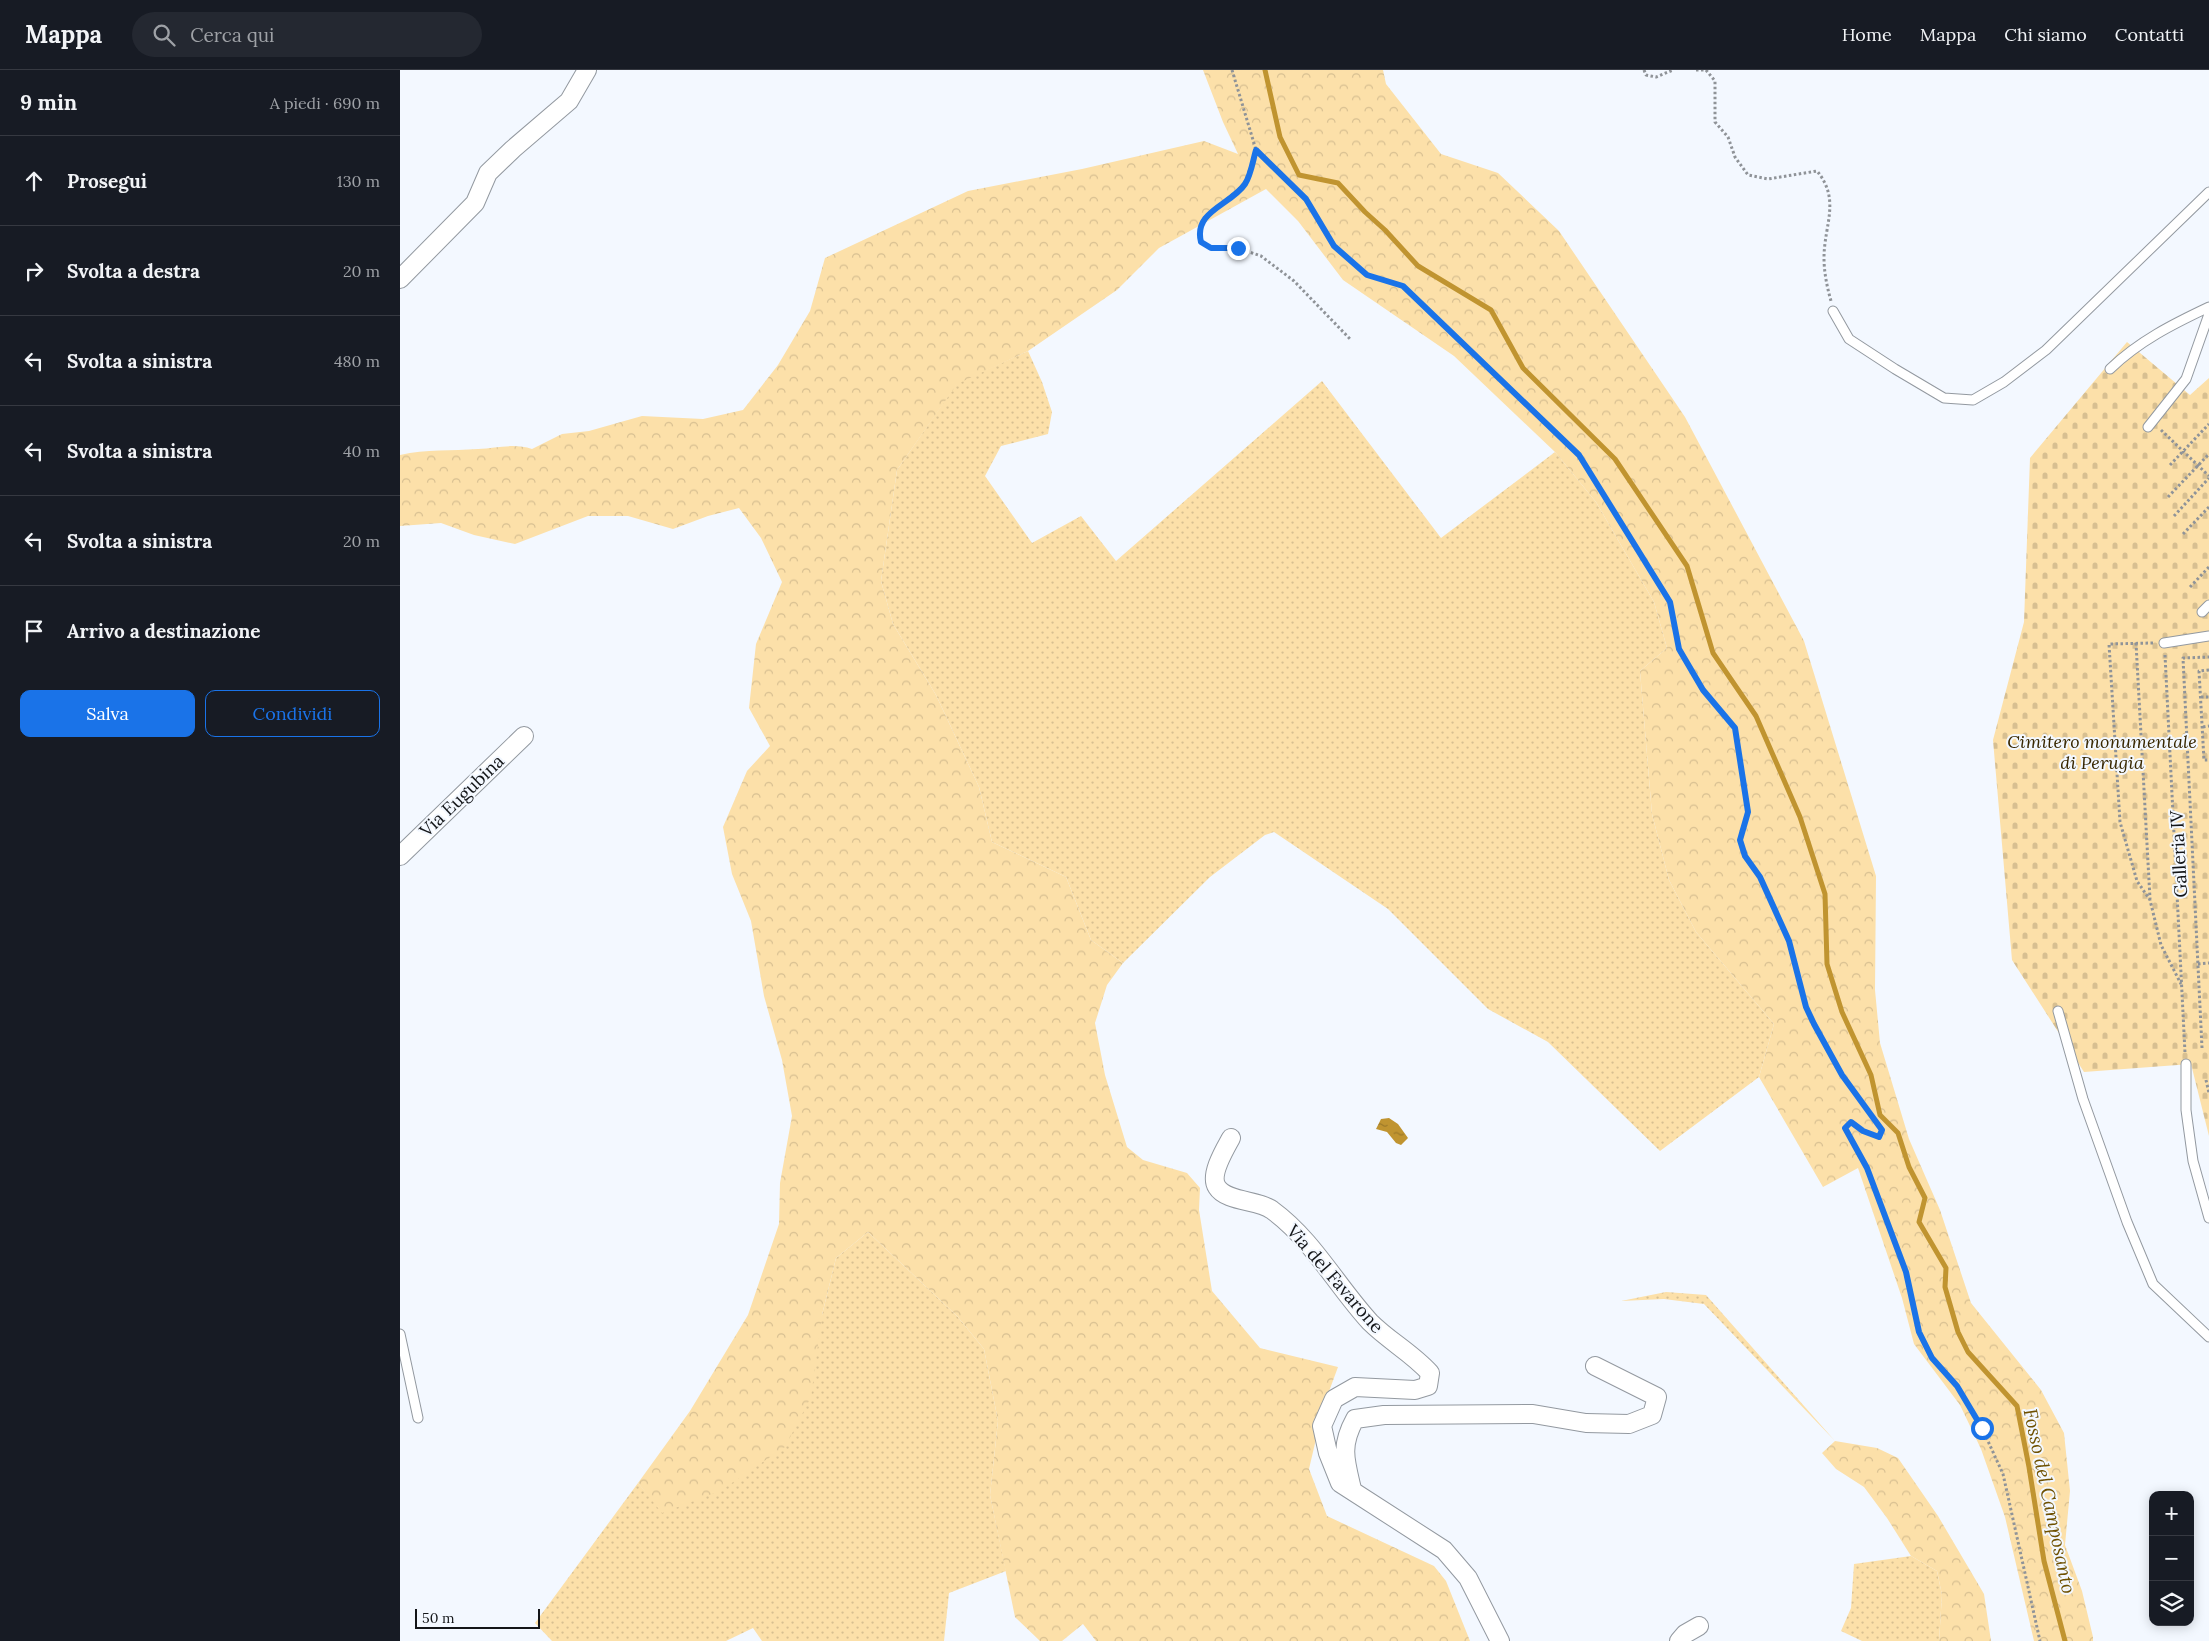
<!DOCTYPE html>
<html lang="it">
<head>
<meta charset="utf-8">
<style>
  body { margin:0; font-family:Lora,serif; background:#242831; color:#f1f3f6 }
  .controls { position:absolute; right:15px; bottom:15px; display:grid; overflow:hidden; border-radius:10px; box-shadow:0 2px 12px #0003 }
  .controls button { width:45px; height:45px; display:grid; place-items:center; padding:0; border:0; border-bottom:1px solid #363941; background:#171b24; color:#f1f3f6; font:25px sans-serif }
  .scale { position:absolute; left:15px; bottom:12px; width:125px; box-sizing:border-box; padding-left:5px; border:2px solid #131518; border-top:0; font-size:14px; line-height:18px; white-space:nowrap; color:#131518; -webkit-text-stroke:4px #f3f8ff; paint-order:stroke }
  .stop { position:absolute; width:15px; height:15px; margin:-11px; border:4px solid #1a73e8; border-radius:50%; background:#fff }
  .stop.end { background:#1a73e8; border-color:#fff; box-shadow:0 1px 5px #0008 }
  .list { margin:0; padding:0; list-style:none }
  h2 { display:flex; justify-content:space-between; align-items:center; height:65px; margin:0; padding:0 20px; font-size:21px }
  h2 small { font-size:16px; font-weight:400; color:#9ea1a6 }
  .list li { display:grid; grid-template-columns:32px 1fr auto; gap:15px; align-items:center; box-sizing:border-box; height:90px; padding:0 20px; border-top:1px solid #363941 }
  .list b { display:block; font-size:19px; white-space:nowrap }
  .list em { font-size:16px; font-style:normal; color:#9ea1a6 }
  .actions { display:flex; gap:10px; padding:15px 20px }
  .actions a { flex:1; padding:11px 0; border:1px solid #1a73e8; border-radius:10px; text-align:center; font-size:18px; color:#1a73e8 }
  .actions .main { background:#1a73e8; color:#fff }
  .icon { flex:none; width:28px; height:28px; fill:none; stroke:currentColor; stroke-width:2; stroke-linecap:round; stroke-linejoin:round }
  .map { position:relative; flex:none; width:1809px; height:1571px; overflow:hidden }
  header { display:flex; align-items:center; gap:30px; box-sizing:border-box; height:70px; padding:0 25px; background:#171b24; border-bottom:1px solid #363941 }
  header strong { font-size:24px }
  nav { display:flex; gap:28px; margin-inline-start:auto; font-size:18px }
  .search { width:350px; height:45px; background:#242831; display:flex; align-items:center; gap:12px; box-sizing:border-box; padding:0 18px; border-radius:28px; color:#9ea1a6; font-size:19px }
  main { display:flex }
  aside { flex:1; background:#171b24 }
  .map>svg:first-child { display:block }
</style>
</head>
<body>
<header>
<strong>Mappa</strong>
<div class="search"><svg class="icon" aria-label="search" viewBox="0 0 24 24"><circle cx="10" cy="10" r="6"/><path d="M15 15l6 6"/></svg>Cerca qui</div>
<nav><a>Home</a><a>Mappa</a><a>Chi siamo</a><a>Contatti</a></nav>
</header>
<main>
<aside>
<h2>9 min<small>A piedi · 690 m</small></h2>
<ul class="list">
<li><svg class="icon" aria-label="ahead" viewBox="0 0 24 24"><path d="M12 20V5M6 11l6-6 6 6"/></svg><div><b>Prosegui</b></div><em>130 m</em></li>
<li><svg class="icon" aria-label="right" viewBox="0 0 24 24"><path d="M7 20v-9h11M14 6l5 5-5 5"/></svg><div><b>Svolta a destra</b></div><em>20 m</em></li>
<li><svg class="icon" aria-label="left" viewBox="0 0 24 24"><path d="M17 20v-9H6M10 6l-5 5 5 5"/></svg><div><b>Svolta a sinistra</b></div><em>480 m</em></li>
<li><svg class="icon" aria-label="left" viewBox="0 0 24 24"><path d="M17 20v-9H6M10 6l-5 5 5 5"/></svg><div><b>Svolta a sinistra</b></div><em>40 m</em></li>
<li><svg class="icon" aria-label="left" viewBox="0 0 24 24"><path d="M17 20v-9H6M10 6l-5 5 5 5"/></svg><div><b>Svolta a sinistra</b></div><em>20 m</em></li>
<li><svg class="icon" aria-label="arrive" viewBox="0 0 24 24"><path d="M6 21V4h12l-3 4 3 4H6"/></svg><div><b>Arrivo a destinazione</b></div></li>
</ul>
<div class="actions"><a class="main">Salva</a><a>Condividi</a></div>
</aside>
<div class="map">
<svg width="1809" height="1571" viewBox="0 0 1809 1571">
  <defs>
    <pattern id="grass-dots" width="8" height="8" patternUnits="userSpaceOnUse" patternTransform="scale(1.25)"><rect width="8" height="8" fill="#fce0a9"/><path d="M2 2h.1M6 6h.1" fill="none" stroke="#d7bf91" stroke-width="1.8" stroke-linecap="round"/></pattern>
    <pattern id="forest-crowns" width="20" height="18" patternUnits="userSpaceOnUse" patternTransform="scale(1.25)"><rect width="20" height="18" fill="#fce0a9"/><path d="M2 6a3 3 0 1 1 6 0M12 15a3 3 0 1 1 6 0" fill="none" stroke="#d7bf91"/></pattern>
    <pattern id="cemetery-stones" width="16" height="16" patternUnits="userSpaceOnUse" patternTransform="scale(1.25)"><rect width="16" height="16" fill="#fce0a9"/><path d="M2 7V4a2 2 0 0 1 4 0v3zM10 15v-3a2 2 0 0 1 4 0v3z" fill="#d7bf91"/></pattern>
    <pattern id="water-ripples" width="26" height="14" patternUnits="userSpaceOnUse" patternTransform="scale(1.25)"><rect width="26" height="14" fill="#c09430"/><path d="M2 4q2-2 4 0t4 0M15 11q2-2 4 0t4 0" fill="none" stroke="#9b7828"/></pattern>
  </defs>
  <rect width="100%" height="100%" fill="#f3f8ff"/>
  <path fill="url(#grass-dots)" d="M628 281 642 312 652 342 648 364 601 376 585 406 632 473 681 446 716 491 922 311 1041 468 1155 382 1196 432 1254 532 1267 578 1240 601 1252 744 1269 810 1296 862 1374 954 1359 1007 1260 1081 1148 972 1088 939 988 839 874 762 865 765 810 807 723 893 691 870 666 807 592 772 579 717 536 625 493 554 481 511 497 400 557 313Z
    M468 1162 557 1246 584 1279 598 1351 590 1425 606 1501 549 1523 544 1571H362L353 1558 326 1571H152L135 1553 238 1413 263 1442 422 1245 436 1188Z
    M1266 1222 1306 1225 1435 1371 1304 1234 1264 1229 1221 1231Z
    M1511 1486 1537 1501 1542 1525 1539 1571H1462L1441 1561 1451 1538 1454 1494Z"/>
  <path fill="url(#forest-crowns)" d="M803 0H983L986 14 1041 84 1098 103 1159 161 1285 347 1404 571 1476 806 1475 920 1480 973 1509 1069 1540 1140 1571 1233 1641 1320 1664 1363 1670 1421 1665 1475 1682 1521 1693 1567V1571H1634L1605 1447 1581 1379 1560 1335 1514 1274 1502 1228 1458 1098 1423 1117 1359 1007 1374 954 1296 862 1269 810 1252 744 1240 601 1267 578 1254 532 1196 432 1155 382 1054 286 943 210 898 151 866 119 759 178 717 220 628 281 557 314 497 400 481 511 493 554 536 625 579 717 592 772 666 807 691 870 723 893 707 915 695 953 705 1005 727 1077 743 1090 787 1103 800 1118 799 1140 812 1221 860 1278 938 1297 924 1335 909 1399 927 1446 1034 1496 1046 1511 1070 1571H696L683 1554 662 1571H640L615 1547 590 1425 598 1351 584 1279 557 1246 468 1162 436 1188 422 1245 411 1327 385 1377 320 1421 262 1443 238 1413 290 1341 348 1245 379 1154 380 1113 392 1046 382 990 364 926 351 851 332 804 323 757 347 701 370 676 349 638 356 574 382 512 361 468 339 438 308 446 273 459 228 446H188L115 474 74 465 41 453 0 456V385C26 379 52 381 78 379 97 378 114 373 132 379L162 364 189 361 242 346 303 349 343 340 378 295 410 241 425 188 568 121 682 99 804 71 838 84 823 52Z
    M1435 1371 1477 1378 1498 1388 1538 1446 1584 1524 1591 1571H1539L1542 1525 1537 1501 1511 1486 1487 1448 1464 1417 1436 1399 1422 1383Z"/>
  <path fill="url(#cemetery-stones)" d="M1727 272 1790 325 1809 308V1066L1791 994 1684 1002 1612 890 1593 670 1624 552 1630 388Z"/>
  <path fill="url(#water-ripples)" d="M989 1048 998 1054 1008 1068 1001 1075 996 1073 987 1062 976 1059 981 1049Z"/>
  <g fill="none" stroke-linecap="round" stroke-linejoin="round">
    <path stroke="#c09430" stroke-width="5" d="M865 0 880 67 899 105 938 113 965 142 985 160 1018 196 1091 240 1123 298 1215 389 1287 496 1313 583 1356 646 1400 747 1425 824 1427 894 1442 942 1471 1005 1480 1045 1498 1063 1509 1097 1525 1128 1519 1152 1546 1198 1545 1217 1558 1262 1568 1282 1617 1336 1629 1397 1644 1491 1665 1571"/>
    <defs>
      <path id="service" d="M1433 241 1449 269 1495 299 1544 328 1573 330 1604 312 1646 280 1809 122
        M1710 299C1739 271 1773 254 1809 237
        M1748 357 1786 309 1809 244
        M1802 542 1809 535
        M1764 573 1809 566
        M1658 941 1683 1029 1727 1152 1753 1214 1809 1267
        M1786 994V1040L1793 1091 1809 1148
        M0 1264 18 1348"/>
      <path id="minor" d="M0 209 75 133 88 103 113 79 169 31 187 0
        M0 786 124 666
        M831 1068C825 1079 809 1105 817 1117 826 1132 859 1130 872 1140 913 1170 936 1215 970 1252 989 1271 1012 1283 1030 1303L1028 1316 1015 1320 955 1317 934 1329 922 1356 928 1383 940 1413 1044 1480 1068 1508 1100 1571
        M952 1419C945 1390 940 1376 955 1349L984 1345 1133 1344 1186 1353 1229 1354 1252 1345 1257 1327 1195 1296
        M1279 1571 1285 1564 1299 1556"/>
    </defs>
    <use href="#service" stroke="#9399a0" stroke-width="11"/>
    <use href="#minor" stroke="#9399a0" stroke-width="20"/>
    <path stroke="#8f9398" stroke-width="3" stroke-dasharray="2.5 2.5" stroke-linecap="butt" d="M832 0 856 80 845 114 803 149 799 162 801 172 811 178H838L861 186 894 211 951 270
      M1244 0 1246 5 1256 7 1273 0
      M1296 0H1306L1315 11V52L1328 67 1335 87 1348 105 1368 109 1417 101C1441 130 1424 155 1424 188 1424 202 1427 217 1431 231
      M856 80 906 129 935 176 967 205 1003 216 1179 385 1271 532 1279 579 1303 620 1335 658 1349 742 1340 770 1345 786 1360 807 1389 871 1406 937 1414 954 1442 1005 1481 1060 1479 1067 1463 1061 1451 1052 1445 1058 1467 1098 1506 1202 1519 1262 1532 1288 1557 1316 1582 1358 1603 1404 1640 1571
      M1761 360 1809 406
      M1770 395 1809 354
      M1768 427 1809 384
      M1774 446 1809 408
      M1783 464 1809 437
      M1790 517 1809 497
      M1736 573 1750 829
      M1753 573 1709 574 1720 752 1737 811 1750 830 1761 875 1781 914
      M1765 585 1785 983
      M1809 600 1799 601 1804 690H1809
      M1801 627H1809
      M1803 657 1809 656
      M1798 894 1809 893
      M1802 978 1783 588 1809 587
      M1806 1010 1809 1023"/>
    <use href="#service" stroke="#fff" stroke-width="9"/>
    <use href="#minor" stroke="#fff" stroke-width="18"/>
  </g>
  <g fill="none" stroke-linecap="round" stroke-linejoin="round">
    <path stroke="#1a73e8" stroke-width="6" d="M838 178H811L801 172C793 141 831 135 845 114 851 105 853 90 856 80L906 129 934 176 967 205 1003 216 1179 385 1270 532 1279 579 1303 620 1335 658 1348 742 1340 770 1345 786 1360 807 1389 871 1406 937 1414 954 1442 1005 1482 1060 1479 1067 1463 1061 1451 1052 1445 1058 1467 1098 1506 1202 1519 1262 1532 1288 1557 1316 1582 1358"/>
  </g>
  <g text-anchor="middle" stroke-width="4" stroke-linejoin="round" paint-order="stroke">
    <g font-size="18" font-style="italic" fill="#382700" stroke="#f3f8ff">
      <text x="1702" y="678">Cimitero monumentale<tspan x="1702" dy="21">di Perugia</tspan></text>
    </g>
    <g font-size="18" fill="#131518" stroke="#f3f8ff">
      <text transform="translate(62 726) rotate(-44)" y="6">Via Eugubina</text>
      <text transform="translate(1779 784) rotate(-93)" y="6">Galleria IV</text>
      <text transform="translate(935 1209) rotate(49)" y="6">Via del Favarone</text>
    </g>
    <g font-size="19" font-style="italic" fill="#6e5000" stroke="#f3f8ff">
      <text transform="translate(1650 1431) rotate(78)" y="7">Fosso del Camposanto</text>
    </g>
  </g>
</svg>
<div class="controls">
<button>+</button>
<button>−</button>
<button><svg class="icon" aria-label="layers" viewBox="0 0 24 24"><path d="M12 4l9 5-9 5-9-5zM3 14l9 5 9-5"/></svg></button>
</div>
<div class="scale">50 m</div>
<div class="stop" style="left:1582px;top:1358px"></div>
<div class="stop end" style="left:838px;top:178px"></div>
</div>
</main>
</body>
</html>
